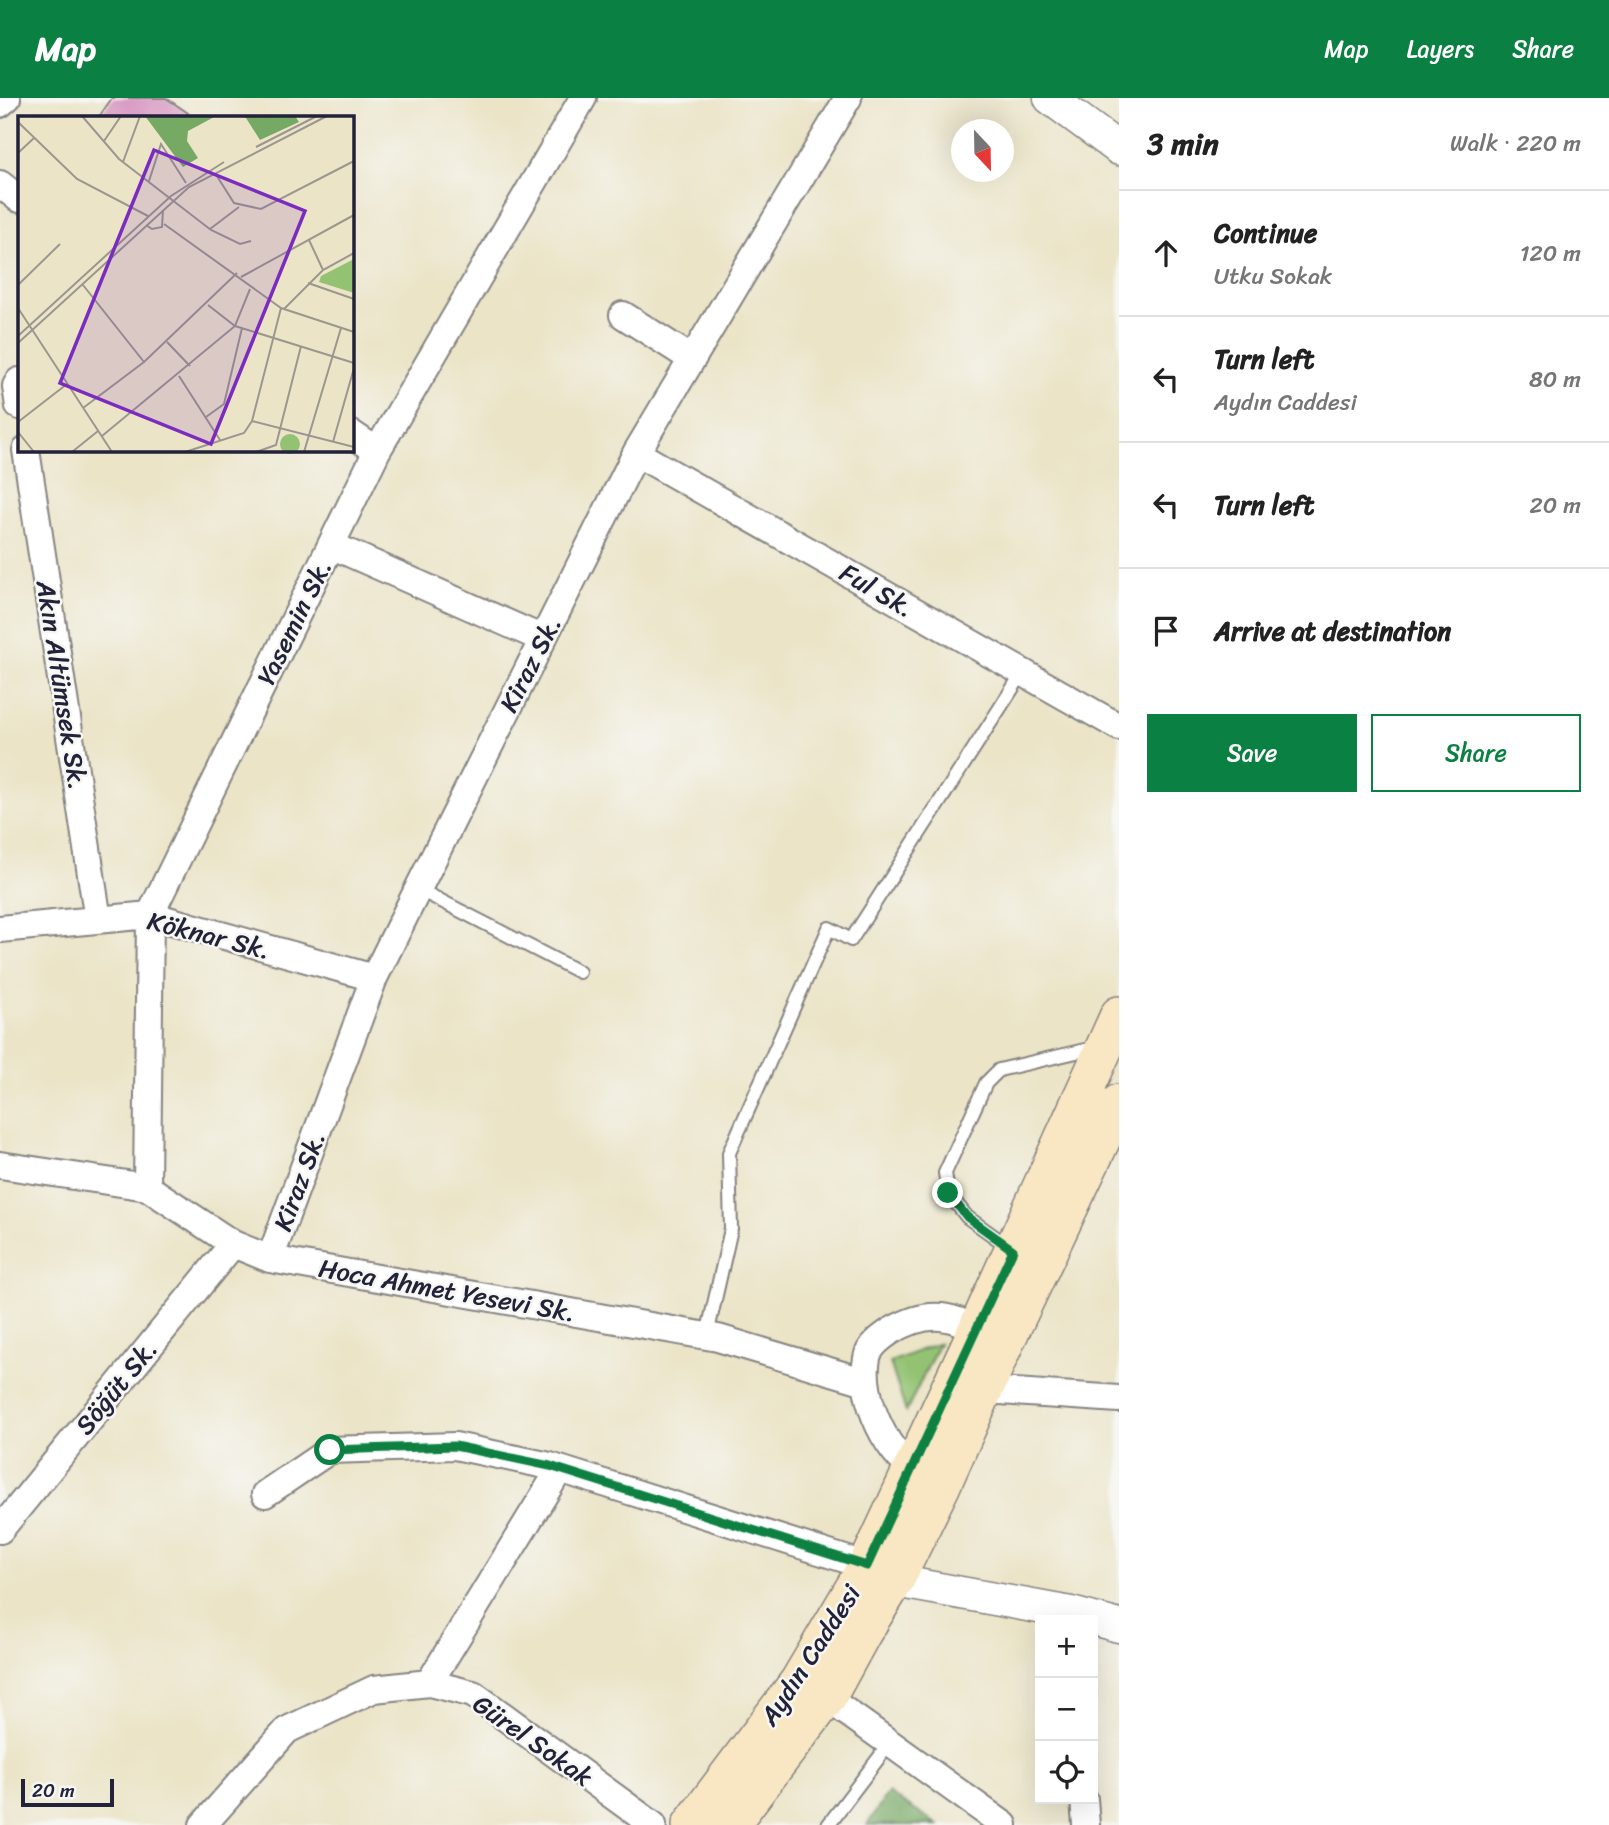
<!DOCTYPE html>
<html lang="en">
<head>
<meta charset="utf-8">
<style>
  body { margin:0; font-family:Sriracha,sans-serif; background:#f2f2f2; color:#222 }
  .controls { position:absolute; right:21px; bottom:21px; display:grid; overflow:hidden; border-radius:0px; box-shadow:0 7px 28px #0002 }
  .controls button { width:63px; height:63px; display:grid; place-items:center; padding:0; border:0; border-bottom:2px solid #e0e0e0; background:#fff; color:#222; font:35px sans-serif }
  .compass { position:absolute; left:951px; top:21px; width:63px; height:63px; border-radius:50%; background:#fff; box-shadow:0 7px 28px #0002; rotate:158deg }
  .scale { position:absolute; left:21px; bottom:18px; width:93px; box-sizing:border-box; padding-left:7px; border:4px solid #22223b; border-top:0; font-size:19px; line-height:24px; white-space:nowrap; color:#22223b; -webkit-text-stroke:5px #f6f6f2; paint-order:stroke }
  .stop { position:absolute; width:21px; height:21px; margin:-16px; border:5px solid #0b8043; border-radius:50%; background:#fff }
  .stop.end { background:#0b8043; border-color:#fff; box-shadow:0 2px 7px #0008 }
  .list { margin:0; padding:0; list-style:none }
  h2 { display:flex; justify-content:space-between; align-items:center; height:91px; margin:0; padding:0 28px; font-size:30px }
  h2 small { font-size:23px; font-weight:400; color:#767676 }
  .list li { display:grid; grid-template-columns:46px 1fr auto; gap:21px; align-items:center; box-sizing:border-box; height:126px; padding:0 28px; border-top:2px solid #e0e0e0 }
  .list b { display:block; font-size:26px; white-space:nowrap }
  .list p { margin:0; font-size:23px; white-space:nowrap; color:#767676 }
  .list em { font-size:23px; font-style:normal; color:#767676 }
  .actions { display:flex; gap:14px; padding:21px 28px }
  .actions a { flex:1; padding:16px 0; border:2px solid #0b8043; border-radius:0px; text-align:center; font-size:24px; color:#0b8043 }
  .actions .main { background:#0b8043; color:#fff }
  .icon { flex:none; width:38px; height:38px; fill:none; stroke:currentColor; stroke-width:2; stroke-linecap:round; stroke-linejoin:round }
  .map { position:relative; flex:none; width:1119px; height:1727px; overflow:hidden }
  header { display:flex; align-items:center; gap:42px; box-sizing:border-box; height:98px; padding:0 35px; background:#0b8043; color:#fff }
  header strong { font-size:33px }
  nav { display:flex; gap:38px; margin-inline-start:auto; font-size:24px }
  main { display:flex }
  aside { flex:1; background:#fff }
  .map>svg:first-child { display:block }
</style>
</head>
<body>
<header>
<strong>Map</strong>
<nav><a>Map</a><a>Layers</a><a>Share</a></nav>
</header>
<main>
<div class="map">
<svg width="1119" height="1727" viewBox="0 0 1119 1727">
  <rect width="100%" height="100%" fill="#f6f6f2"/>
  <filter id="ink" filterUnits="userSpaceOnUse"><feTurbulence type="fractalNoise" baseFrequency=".0143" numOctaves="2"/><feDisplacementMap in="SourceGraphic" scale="14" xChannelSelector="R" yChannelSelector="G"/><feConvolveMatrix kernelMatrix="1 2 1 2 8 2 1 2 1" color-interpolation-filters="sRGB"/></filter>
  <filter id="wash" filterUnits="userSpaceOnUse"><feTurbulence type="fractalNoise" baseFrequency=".00686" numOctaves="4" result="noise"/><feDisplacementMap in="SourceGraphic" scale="28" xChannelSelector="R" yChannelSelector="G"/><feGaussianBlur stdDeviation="1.57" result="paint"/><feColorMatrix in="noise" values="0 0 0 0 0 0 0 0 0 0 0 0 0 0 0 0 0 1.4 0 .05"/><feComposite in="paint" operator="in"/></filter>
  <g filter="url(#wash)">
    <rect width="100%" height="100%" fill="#ebe4c7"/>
    <path fill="#93c372" stroke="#5a7256" stroke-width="2" d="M939 1245 906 1314 890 1264Z"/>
    <path fill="#76a964" stroke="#4c6650" stroke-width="2" d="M888 1695 938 1727H867Z"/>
    <g id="blocks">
      <path fill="#d48bbb" d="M112 0H166L188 15 185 19H99Z"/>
    </g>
  </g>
  <g filter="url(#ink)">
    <use href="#blocks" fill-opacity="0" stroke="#868381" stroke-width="2"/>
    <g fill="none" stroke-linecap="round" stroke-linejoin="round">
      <defs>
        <path id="service" d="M418 791 579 874
          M1009 1149 967 1119 948 1095 945 1075 986 985 999 972 1098 949
          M707 1237 731 1131 729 1055 829 830 851 842 1023 574
          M828 1727 890 1645"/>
        <path id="minor" d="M0 6 7 0
          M0 86 19 101
          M623 217 692 261
          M19 283 16 288 19 308
          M352 336 377 353
          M26 352 98 822
          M636 355 1119 629
          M331 447 543 541
          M0 831 150 817 374 880
          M0 1067 147 1089 233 1146 270 1161 718 1240 866 1284
          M147 1089 150 817 377 353 583 0
          M270 1161 374 880 418 791 636 355 848 0
          M984 1292 1119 1301
          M924 1378C888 1362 859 1299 867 1260 869 1248 882 1239 891 1233 932 1209 951 1218 991 1238
          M265 1396 330 1352 455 1348 550 1368 867 1468
          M0 1432 233 1146
          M429 1585 560 1371
          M827 1600 1004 1727
          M1084 1701 1086 1727
          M203 1727 287 1632 374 1591 429 1585 473 1596 653 1727"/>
        <path id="tertiary" d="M1050 0 1119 51
          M874 1472 895 1483 1071 1515 1119 1528"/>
        <path id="secondary" d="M691 1727 799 1583 867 1468 968 1251 1119 917
          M730 1727 827 1600 863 1534 895 1483 942 1387 1005 1245 1119 1005"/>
      </defs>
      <use href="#service" stroke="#868381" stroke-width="16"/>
      <use href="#minor" stroke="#868381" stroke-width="30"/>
      <use href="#tertiary" stroke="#868381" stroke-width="35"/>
      <use href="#secondary" stroke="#868381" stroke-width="40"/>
      <use href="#service" stroke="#fff" stroke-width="12"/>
      <use href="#minor" stroke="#fff" stroke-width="26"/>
      <use href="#tertiary" stroke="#fff" stroke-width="32"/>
      <use href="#secondary" stroke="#f9e7c3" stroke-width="37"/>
    </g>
  </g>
  <g fill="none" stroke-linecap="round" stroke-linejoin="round" filter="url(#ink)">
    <path stroke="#0b8043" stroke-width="9" d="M330 1352 455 1348 550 1368 867 1468 1013 1152 967 1119 948 1095"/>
  </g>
  <g text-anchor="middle" stroke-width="5" stroke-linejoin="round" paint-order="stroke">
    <g font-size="26" fill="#22223b" stroke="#f6f6f2">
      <text transform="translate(877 492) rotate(30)" y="9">Ful Sk.</text>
      <text transform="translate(294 524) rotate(-64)" y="9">Yasemin Sk.</text>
      <text transform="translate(530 566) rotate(-63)" y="9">Kiraz Sk.</text>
      <text transform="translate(62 587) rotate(81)" y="9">Akın Altümsek Sk.</text>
      <text transform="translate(209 837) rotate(14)" y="9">Köknar Sk.</text>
      <text transform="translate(299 1083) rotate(-70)" y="9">Kiraz Sk.</text>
      <text transform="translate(447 1192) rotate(10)" y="9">Hoca Ahmet Yesevi Sk.</text>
      <text transform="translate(116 1289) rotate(-51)" y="9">Söğüt Sk.</text>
      <text transform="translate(810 1557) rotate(-57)" y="9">Aydın Caddesi</text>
      <text transform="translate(533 1642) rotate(35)" y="9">Gürel Sokak</text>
    </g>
  </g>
  <g transform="translate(18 18)">
    <rect width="336" height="336" fill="#ebe4c7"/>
    <path d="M336 143V177L301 166 303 160ZM262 328a10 10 0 1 1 20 0a10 10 0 1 1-20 0Z" fill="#93c372"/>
    <path d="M127 0H198L170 15 169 25 180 42 165 51ZM221 0H277L281 6 242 24 228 2Z" fill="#76a964"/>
    <path fill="none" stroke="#9b968f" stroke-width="2" d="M64 0 101 43 193 114 222 128 233 125M0 6 59 63 130 100M86 25 103 0M238 31 299 0M0 37 16 22M105 46 122 0M197 57 216 87 243 93 336 45M131 65 143 28 168 67M146 108 263 192 336 216M128 109 134 113 144 111 145 94M192 113 221 91M291 124 305 154M223 161 336 99M290 167 336 183M0 169 42 128M65 169 126 246M190 189 217 210 336 247M0 192 94 336M266 193 305 154 336 137M0 220 153 80 206 46M149 226 172 250M0 227 171 71 309 0M161 260 202 324M65 292 126 246 219 157M188 301 206 288 224 212M234 305 336 331M0 306 49 268M0 316 16 336M84 320 217 210 232 173M315 326 336 252M54 336 80 315M167 336 226 317 234 305 263 192M238 336 258 329 283 230M286 336 323 212"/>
    <path fill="#7b2cbf" fill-opacity="0.15" stroke="#7b2cbf" stroke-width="3.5" d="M136 34 287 95 193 328 42 267Z"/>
    <rect width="336" height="336" fill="none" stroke="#22223b" stroke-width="3.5"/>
  </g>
</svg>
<div class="controls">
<button>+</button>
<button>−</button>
<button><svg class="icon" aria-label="locate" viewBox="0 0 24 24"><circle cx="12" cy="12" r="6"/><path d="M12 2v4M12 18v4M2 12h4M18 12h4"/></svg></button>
</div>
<svg class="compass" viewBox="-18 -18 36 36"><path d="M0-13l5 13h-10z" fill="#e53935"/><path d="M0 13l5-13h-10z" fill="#767676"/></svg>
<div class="scale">20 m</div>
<div class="stop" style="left:330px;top:1352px"></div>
<div class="stop end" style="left:948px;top:1095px"></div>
</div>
<aside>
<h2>3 min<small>Walk · 220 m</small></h2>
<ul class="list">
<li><svg class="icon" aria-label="ahead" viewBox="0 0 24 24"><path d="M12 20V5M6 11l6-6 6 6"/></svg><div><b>Continue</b><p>Utku Sokak</p></div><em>120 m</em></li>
<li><svg class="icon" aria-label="left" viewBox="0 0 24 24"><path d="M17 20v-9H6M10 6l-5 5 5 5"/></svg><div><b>Turn left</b><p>Aydın Caddesi</p></div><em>80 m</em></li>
<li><svg class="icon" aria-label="left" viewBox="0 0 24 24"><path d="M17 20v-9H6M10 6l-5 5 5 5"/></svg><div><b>Turn left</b></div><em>20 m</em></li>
<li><svg class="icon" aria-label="arrive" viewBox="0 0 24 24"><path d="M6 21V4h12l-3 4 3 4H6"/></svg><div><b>Arrive at destination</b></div></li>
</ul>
<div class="actions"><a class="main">Save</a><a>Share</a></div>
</aside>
</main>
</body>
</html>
